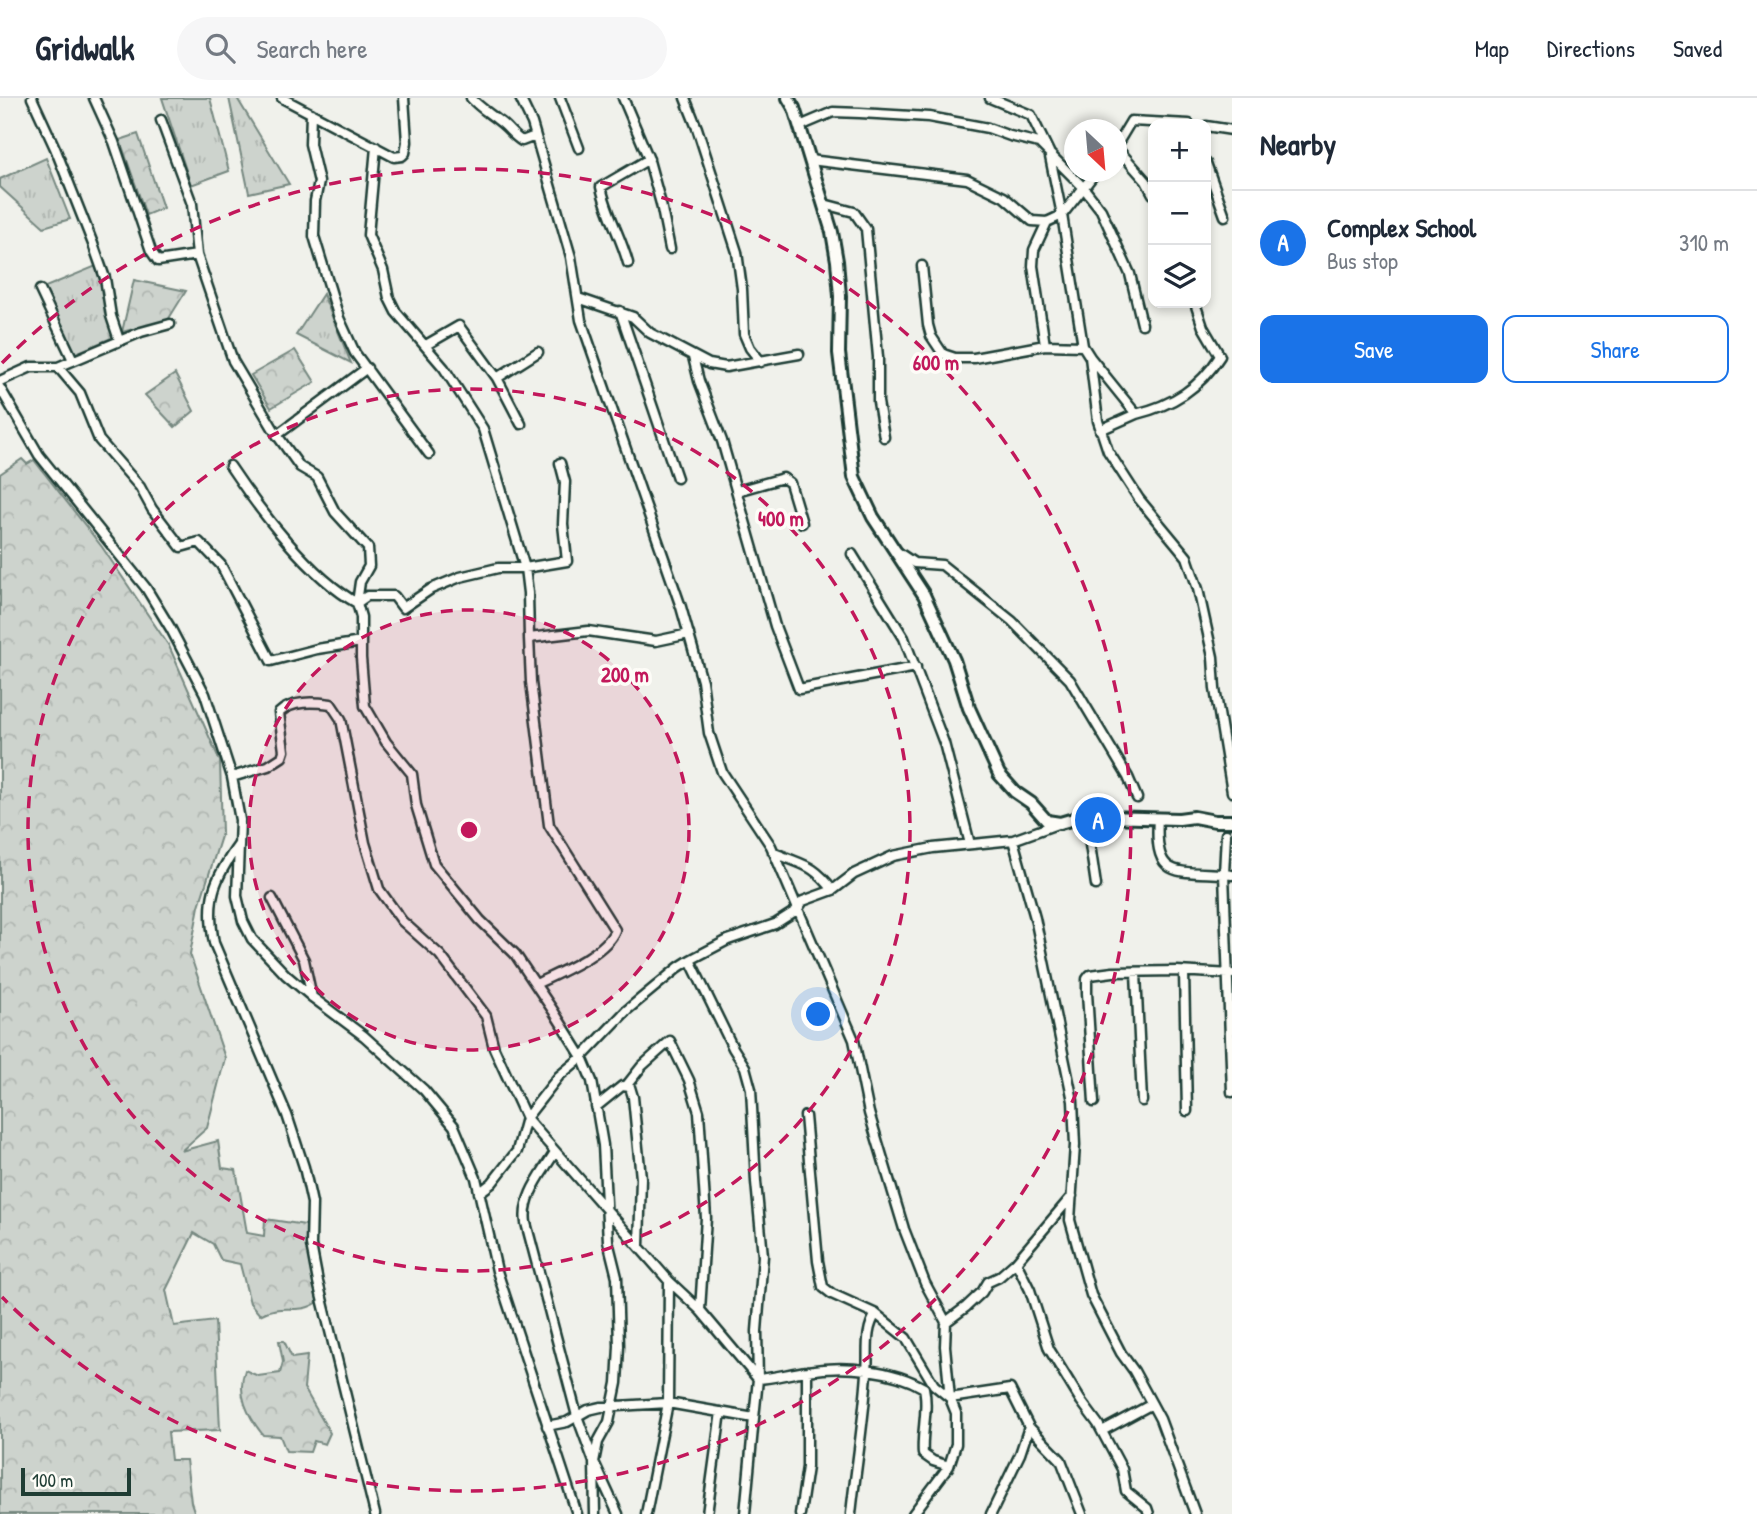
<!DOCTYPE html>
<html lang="en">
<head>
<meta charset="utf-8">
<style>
  body { margin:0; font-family:"Patrick Hand",sans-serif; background:#f6f6f7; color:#1f2937 }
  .controls { position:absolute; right:21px; top:21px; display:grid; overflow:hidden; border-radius:14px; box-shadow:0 4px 10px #0003 }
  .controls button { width:63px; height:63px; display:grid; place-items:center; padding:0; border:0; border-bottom:2px solid #e0e1e3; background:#fff; color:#1f2937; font:35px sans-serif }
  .compass { position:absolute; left:1064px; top:21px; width:63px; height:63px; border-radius:50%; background:#fff; box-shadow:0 4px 10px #0003; rotate:154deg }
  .scale { position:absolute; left:21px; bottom:18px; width:110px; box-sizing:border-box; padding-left:7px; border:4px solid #1f3d34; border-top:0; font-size:19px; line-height:24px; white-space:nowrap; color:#1f3d34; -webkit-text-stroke:5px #fdfcf7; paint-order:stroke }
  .you { position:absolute; left:819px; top:917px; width:24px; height:24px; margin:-18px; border:5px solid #fff; border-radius:50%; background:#1a73e8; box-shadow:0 0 0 10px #1a73e833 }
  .badge { display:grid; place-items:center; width:46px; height:46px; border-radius:50%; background:#1a73e8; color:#fff; font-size:23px; font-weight:700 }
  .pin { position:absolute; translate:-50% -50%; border:4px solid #fff; box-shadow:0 2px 7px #0006 }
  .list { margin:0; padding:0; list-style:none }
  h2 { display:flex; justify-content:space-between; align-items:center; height:91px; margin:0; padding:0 28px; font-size:30px }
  h2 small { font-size:23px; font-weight:400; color:#747a83 }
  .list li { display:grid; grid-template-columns:46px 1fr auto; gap:21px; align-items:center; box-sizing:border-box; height:105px; padding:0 28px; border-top:2px solid #e0e1e3 }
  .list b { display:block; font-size:26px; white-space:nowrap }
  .list p { margin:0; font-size:23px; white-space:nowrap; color:#747a83 }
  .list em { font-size:23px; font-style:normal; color:#747a83 }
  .actions { display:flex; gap:14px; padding:21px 28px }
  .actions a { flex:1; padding:16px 0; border:2px solid #1a73e8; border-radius:14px; text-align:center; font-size:24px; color:#1a73e8 }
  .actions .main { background:#1a73e8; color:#fff }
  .icon { flex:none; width:38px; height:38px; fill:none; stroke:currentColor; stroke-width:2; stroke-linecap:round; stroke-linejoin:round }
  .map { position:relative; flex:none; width:1232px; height:1416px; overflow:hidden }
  header { display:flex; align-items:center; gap:42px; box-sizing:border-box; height:98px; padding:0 35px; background:#fff; border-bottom:2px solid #e0e1e3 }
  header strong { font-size:33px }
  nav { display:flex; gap:38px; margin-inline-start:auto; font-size:24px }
  .search { width:490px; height:63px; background:#f6f6f7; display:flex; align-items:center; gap:18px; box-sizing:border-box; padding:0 24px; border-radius:38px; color:#747a83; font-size:26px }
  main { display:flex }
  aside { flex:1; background:#fff }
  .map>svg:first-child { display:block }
</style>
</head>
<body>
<header>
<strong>Gridwalk</strong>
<div class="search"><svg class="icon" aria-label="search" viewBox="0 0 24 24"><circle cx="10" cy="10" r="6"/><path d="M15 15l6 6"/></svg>Search here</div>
<nav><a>Map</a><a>Directions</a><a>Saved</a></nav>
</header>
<main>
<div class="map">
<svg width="1232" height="1416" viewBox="0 0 1232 1416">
  <defs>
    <pattern id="grass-tufts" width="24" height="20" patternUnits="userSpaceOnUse" patternTransform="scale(1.75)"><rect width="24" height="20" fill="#cdd3cd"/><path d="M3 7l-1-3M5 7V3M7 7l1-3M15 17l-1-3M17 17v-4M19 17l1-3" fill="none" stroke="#b0b6b1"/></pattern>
    <pattern id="forest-crowns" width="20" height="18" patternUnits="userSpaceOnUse" patternTransform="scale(1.75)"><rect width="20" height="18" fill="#cdd3cd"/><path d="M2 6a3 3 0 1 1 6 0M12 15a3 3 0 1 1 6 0" fill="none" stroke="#b0b6b1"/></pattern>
  </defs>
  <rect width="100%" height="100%" fill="#f0f1eb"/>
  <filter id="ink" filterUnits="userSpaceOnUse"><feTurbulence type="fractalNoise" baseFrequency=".0143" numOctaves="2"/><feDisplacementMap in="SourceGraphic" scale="14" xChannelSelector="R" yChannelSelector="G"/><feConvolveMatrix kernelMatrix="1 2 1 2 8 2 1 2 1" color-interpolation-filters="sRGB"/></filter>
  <g filter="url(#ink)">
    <path fill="url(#grass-tufts)" stroke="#768880" stroke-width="2" d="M162 0H210L229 73 191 87Z
      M229 0H237L289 86 249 95Z
      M46 60 70 121 44 129 0 89V81Z
      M96 168 116 238 74 256 43 190Z
      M323 196 351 265 296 237Z"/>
    <path fill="url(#forest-crowns)" stroke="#768880" stroke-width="2" d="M138 36 163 110 146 117 120 42Z
      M134 182 186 193 168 222 122 234Z
      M295 252 315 284 271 310 251 277Z
      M175 276 194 313 175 329 145 297Z
      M22 361 27 366 34 362 102 449 169 548 220 663 222 735 199 808 190 856 225 960 207 1030 181 1053 218 1043 222 1070 236 1072 247 1135 264 1138 265 1121 306 1127V1140L318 1204C299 1218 282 1204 260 1217L250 1205 240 1166 221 1162 213 1146 194 1135 166 1192 174 1228 215 1223 220 1332 168 1334 171 1362H186L191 1404 195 1416H0V376Z
      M279 1243H284L292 1260 307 1258 304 1290 330 1335 325 1346 314 1343 310 1354 286 1353 280 1338 263 1337C248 1318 236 1296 245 1272L258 1278 280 1275 283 1264Z"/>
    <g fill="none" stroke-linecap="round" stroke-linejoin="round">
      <defs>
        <path id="minor" d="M32 0 55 50 93 146 105 180 111 218 119 242
          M94 0 114 44 151 153 158 163 197 157
          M282 0 394 59 402 58 405 55 407 44 404 0
          M471 0C480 10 489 15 499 23 508 29 513 38 522 43L535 38
          M520 0 532 25 571 159 581 222 681 509 702 583 709 635 722 674 771 748 854 942 869 1015 904 1131 925 1185 946 1224 945 1248 950 1300 956 1315V1346L949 1368 913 1416
          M560 0 579 50
          M623 0 648 59 661 106 670 151
          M685 0 697 30 737 154 742 191 744 236 750 250 761 264
          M990 0 1031 17 1049 54 1062 117 1083 248 1090 259 1098 323 1108 353 1139 401 1187 459 1198 491 1213 559 1215 591 1232 694
          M311 15 310 46 319 84 315 103 314 138 339 220 355 255 429 356
          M161 22 192 106 197 157 233 263 277 337 300 369 317 379 335 414 368 450 369 468 360 484 357 505
          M800 28 833 14 860 15 929 19 988 30 1010 38 1039 45 1083 89 1101 112 1130 176 1142 226
          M1206 28 1232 32
          M1116 48 1131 23 1189 26
          M376 49 368 137 383 172 389 200 396 214 444 270 483 331 525 470 528 495 529 540 588 533 656 543 689 536
          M1116 49 1146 83 1153 96
          M810 62 967 81 1004 99 1032 123 1047 124 1062 117 1096 74
          M1206 65 1225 118
          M824 106 854 114 866 131 878 259V304L884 339
          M628 165C621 139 607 116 601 89L649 61
          M922 168 928 227 931 238 943 256 955 260H974L1045 247 1083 248
          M40 192 73 262
          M578 200 633 219 650 235 709 266 726 269 799 256
          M620 213 677 380
          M426 247 459 228 497 280 538 254
          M1045 247 1033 168 1034 152 1047 124
          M693 259 699 283 722 343 775 528 799 591 916 569
          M1090 259 1136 316C1173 307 1200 290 1220 258L1203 229 1195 205
          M58 269 80 295 99 342 140 389 152 411 181 449 199 444 221 467 271 563 317 551 361 544
          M497 280 521 326
          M0 283 31 269H58L141 234 170 226
          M0 290 39 357 146 490 171 531 205 596 232 679 240 722 237 798 243 823 252 841 286 877 312 899 364 938 424 992 454 1028 476 1080 497 1173 577 1416
          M1100 332 1136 316
          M277 337 367 270
          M230 368C260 413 310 479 357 505L361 519V560L365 608 386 644 412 676 416 707 434 766 480 822 515 856 554 914 582 959 592 983 603 1047 608 1143 617 1179 619 1248 617 1285 609 1324 598 1344 594 1364 595 1416
          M737 393 783 380 790 385 802 425
          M896 453 914 465 942 467 1012 523 1070 582 1128 679 1137 700
          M852 456 904 540 944 645 970 746
          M357 505 367 498H394L403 510 431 491 460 479 498 470H525L567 463 563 426 565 384 560 365
          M529 540 531 584 549 727 615 832C606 856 558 875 536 886
          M232 679 268 668 282 659 284 653 279 615C292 602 314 604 331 606L341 621 365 745 379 791 402 823 440 857 486 918 494 950 526 1020 517 1053 492 1085 479 1095
          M1086 720 1096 787
          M1158 720C1154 781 1174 773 1224 776L1226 736
          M1013 742 1035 820 1073 1003 1075 1047 1070 1122 1091 1197 1121 1255 1134 1273 1160 1321 1195 1416
          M239 746C213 782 206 802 214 845L287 1017 304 1069 312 1105 311 1147 318 1184 375 1416
          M773 754C803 768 811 764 833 792
          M1232 777 1224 776 1232 994
          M272 800 304 862 312 899
          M690 862 733 950 745 969 751 991 756 1084 763 1158 757 1233 758 1281
          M1184 874 1187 1013
          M1136 875 1142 1003
          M627 987 642 968 670 943 689 982 699 1014 706 1120 700 1212
          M1094 1004 1087 895V881L1090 877 1113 874 1177 873 1232 876
          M596 1009 622 988 630 989 633 999 641 1080 639 1148
          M805 1018 818 1163 823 1189 832 1196 876 1216 906 1240 934 1287 950 1300 1010 1291 1029 1329 1061 1362 1082 1416
          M555 1054C542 1076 522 1098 526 1125L577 1318 594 1364 618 1416
          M1016 1164 1030 1192 1049 1251 1081 1303 1098 1326 1122 1371 1126 1393 1147 1410 1149 1416
          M946 1224 966 1209 982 1194 988 1184 999 1179 1016 1164 1072 1098
          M758 1281 700 1212 669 1183 526 1020 559 978 582 959 627 912 679 869 690 862 728 842 775 826 797 812 803 803 833 792 854 776 893 758 933 750 1013 742 1060 725
          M547 1328 567 1324 588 1312 601 1309 668 1305 754 1320 758 1281C775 1280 790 1275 807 1273 844 1267 892 1271 924 1290 929 1312 921 1334 923 1356L933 1363 949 1368
          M1102 1333 1152 1306
          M646 1416 668 1305 669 1183
          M707 1416 721 1314
          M745 1416 754 1320
          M800 1416 807 1369V1273
          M851 1416C856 1369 864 1322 867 1275 869 1255 864 1233 876 1216
          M991 1416 1020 1356 1029 1329"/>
        <path id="major" d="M788 0 794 10 832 134 837 163 840 198 839 255 854 379 873 419 924 497 954 562 969 610 999 676 1015 694 1031 705 1047 723 1060 725 1077 720 1106 719 1179 721 1194 719 1215 723H1232"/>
      </defs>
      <use href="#minor" stroke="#1f3d34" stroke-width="13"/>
      <use href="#major" stroke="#1f3d34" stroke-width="16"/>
      <use href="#minor" stroke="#fdfcf7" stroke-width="8"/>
      <use href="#major" stroke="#fdfcf7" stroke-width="10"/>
    </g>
  </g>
  <circle cx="469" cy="732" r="220" fill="#c2185b" fill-opacity=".12"/>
  <g fill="none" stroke="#c2185b" stroke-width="3.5" stroke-dasharray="12 9">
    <circle cx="469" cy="732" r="220"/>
    <circle cx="469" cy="732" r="441"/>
    <path d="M2 265A661 661 0 1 1 2 1199"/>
  </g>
  <circle cx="469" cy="732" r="10" fill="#c2185b" stroke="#fdfcf7" stroke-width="3.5"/>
  <g font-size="21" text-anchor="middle" font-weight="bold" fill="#c2185b" stroke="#fdfcf7" stroke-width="7" stroke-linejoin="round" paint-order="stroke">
    <text x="936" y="272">600 m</text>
    <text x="781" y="428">400 m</text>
    <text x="625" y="584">200 m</text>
  </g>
</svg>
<div class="controls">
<button>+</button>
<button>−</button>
<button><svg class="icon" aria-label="layers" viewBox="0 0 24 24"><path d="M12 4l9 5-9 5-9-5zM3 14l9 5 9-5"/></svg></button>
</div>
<svg class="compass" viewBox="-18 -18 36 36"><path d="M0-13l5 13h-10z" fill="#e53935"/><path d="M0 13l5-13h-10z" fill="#747a83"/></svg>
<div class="scale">100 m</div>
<div class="you"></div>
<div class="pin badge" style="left:1098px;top:722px">A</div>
</div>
<aside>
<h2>Nearby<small></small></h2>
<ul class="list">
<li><span class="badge">A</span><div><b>Complex School</b><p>Bus stop</p></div><em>310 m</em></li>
</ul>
<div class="actions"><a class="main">Save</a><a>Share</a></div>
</aside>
</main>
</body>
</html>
